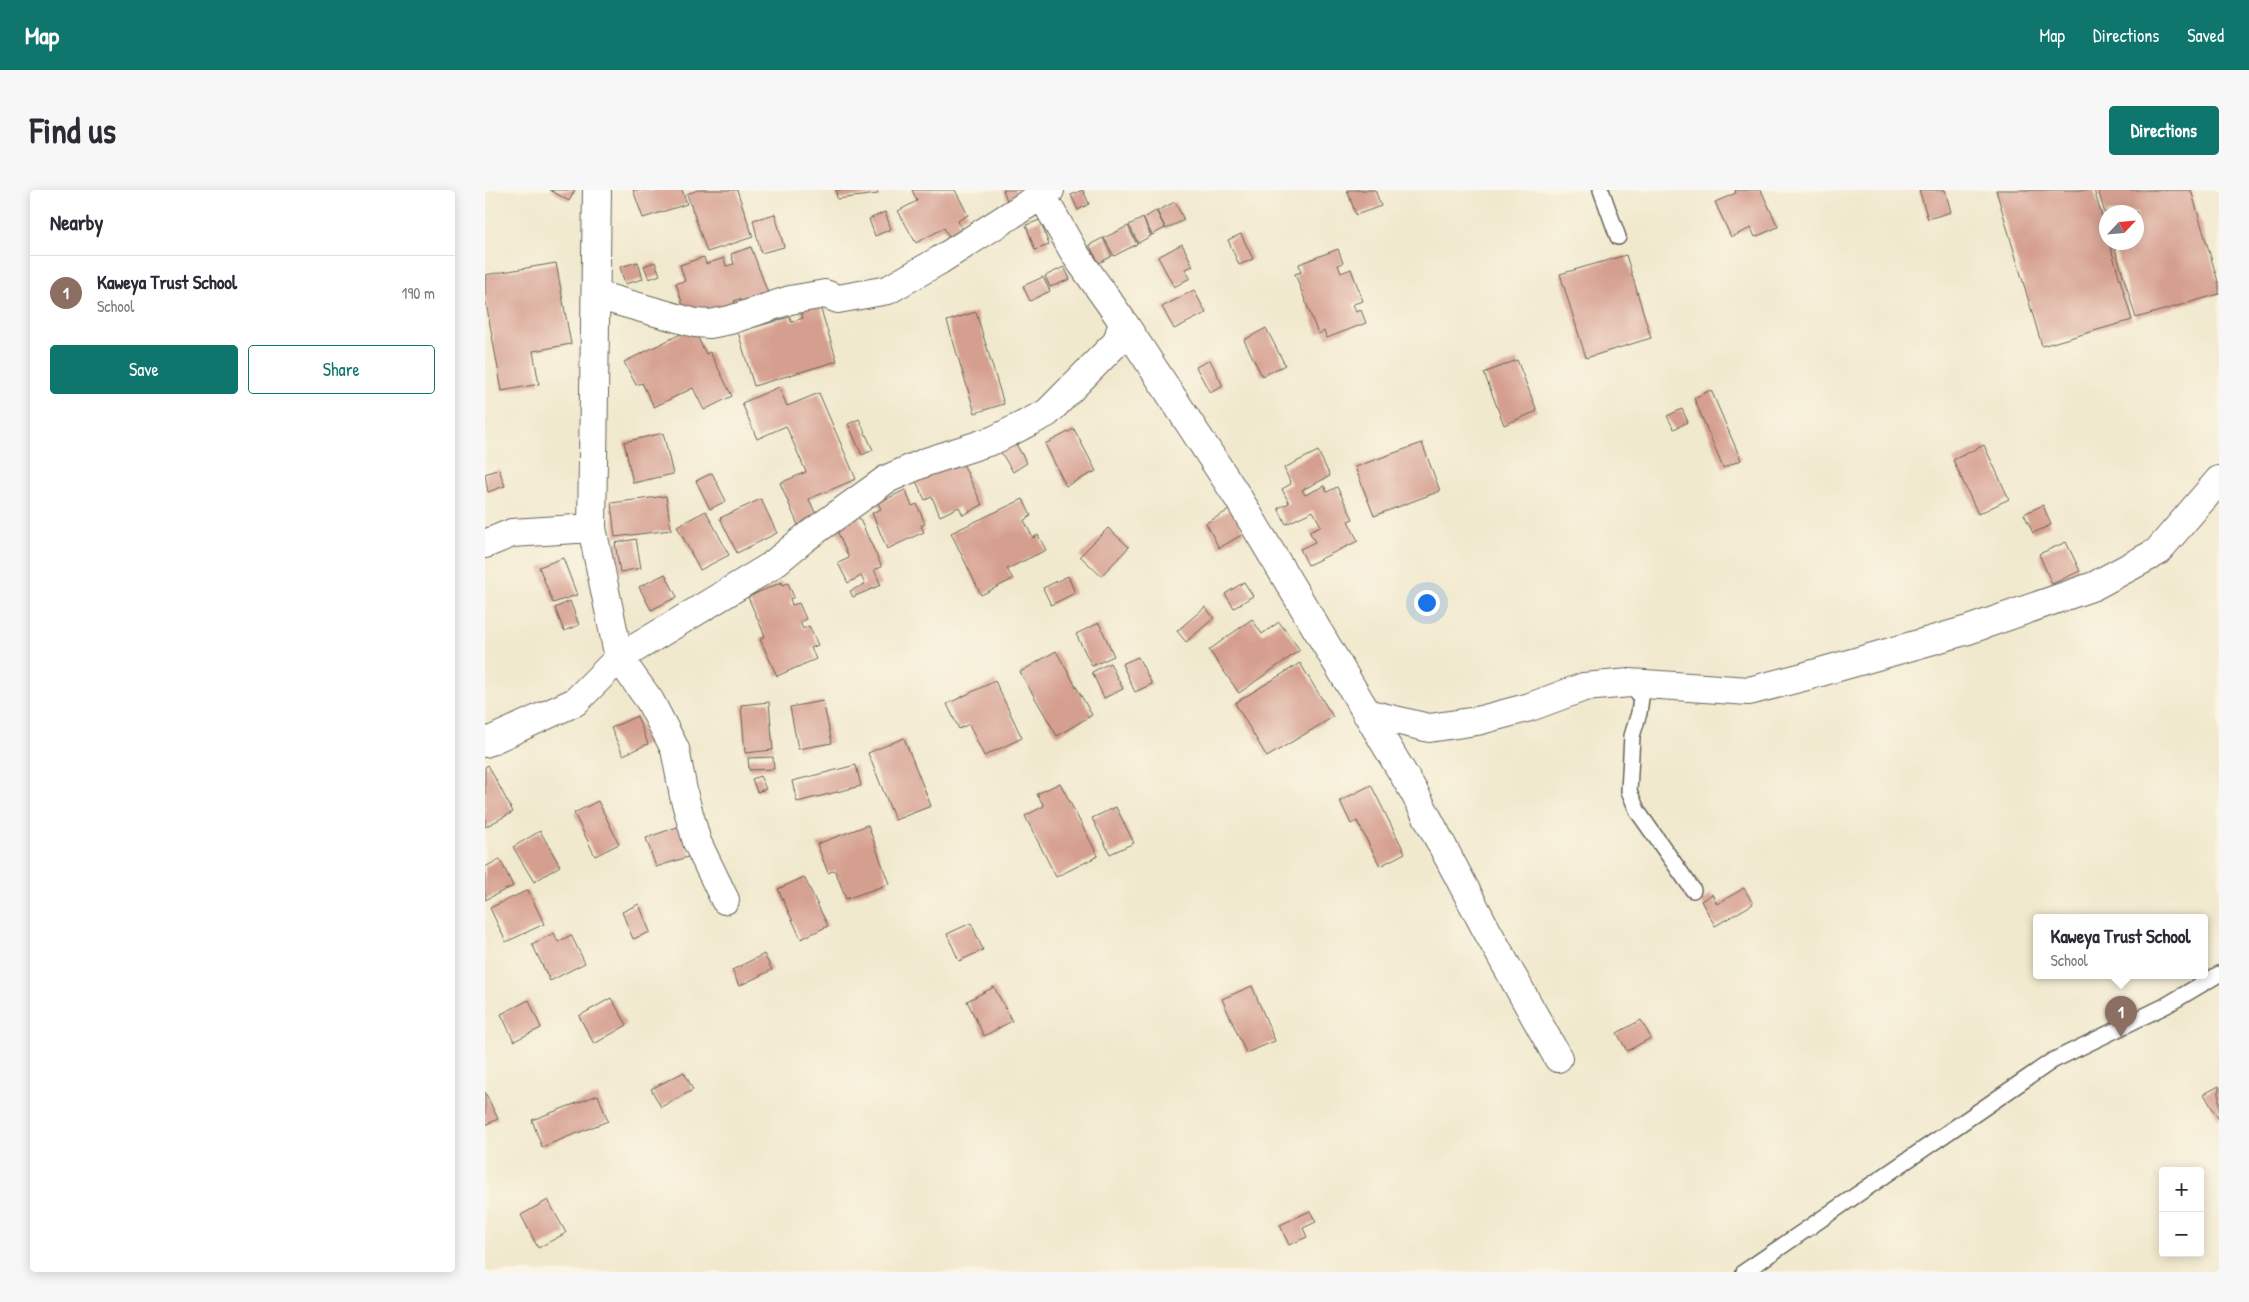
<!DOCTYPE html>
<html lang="en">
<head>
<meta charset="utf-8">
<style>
  body { margin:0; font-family:"Patrick Hand",sans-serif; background:#f7f7f7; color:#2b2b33 }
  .controls { position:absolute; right:15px; bottom:15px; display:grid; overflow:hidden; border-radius:5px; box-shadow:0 2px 12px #0003 }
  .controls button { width:45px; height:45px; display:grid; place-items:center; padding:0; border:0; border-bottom:1px solid #e1e1e2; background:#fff; color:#2b2b33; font:25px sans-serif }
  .compass { position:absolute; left:1614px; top:15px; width:45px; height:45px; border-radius:50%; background:#fff; box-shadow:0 2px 12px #0003; rotate:64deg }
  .you { position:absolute; left:941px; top:412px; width:18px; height:18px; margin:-12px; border:4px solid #fff; border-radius:50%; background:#1a73e8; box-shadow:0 0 0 8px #1a73e833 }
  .badge { display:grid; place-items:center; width:32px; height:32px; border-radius:50%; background:#0f766e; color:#fff; font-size:16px; font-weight:700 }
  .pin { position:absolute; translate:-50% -41px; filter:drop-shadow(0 1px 2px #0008) }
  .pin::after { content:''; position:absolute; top:26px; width:18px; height:15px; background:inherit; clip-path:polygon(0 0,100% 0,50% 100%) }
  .popup { position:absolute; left:1548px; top:724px; width:175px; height:65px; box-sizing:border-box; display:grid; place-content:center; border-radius:5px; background:#fff; filter:drop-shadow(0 1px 4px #0005); font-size:16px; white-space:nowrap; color:#7c7c81 }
  .popup b { font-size:19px; color:#2b2b33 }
  .popup::after { content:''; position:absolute; left:50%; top:100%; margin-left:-10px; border:10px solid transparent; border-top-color:#fff }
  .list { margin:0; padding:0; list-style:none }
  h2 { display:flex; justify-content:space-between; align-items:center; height:65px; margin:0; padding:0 20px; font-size:21px }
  h2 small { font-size:16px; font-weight:400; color:#7c7c81 }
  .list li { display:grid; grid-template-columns:32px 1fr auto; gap:15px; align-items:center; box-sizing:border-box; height:75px; padding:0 20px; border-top:1px solid #e1e1e2 }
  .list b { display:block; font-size:19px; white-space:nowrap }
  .list p { margin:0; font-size:16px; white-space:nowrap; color:#7c7c81 }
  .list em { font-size:16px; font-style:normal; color:#7c7c81 }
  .actions { display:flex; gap:10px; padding:15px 20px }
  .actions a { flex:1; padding:11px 0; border:1px solid #0f766e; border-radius:5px; text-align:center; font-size:18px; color:#0f766e }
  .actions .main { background:#0f766e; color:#fff }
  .map { position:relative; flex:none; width:1734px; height:1082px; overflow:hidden; border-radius:5px }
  header { display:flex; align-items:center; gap:30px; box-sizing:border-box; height:70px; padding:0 25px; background:#0f766e; color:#fff }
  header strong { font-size:24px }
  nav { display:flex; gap:28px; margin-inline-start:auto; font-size:18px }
  .intro { display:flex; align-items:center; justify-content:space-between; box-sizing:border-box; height:120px; padding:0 30px }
  h1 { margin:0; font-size:35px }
  .button { padding:12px 22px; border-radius:5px; background:#0f766e; color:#fff; font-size:18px; font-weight:700 }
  main { display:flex; gap:30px; padding:0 30px }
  aside { flex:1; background:#fff; border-radius:5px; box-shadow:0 2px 12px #0003 }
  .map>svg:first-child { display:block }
</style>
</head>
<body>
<header>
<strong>Map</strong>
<nav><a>Map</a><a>Directions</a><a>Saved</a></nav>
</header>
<div class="intro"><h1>Find us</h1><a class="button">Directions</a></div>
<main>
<aside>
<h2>Nearby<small></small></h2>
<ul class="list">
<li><span class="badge" style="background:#8d6e63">1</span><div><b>Kaweya Trust School</b><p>School</p></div><em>190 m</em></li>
</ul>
<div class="actions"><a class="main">Save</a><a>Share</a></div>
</aside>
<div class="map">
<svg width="1734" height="1082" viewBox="0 0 1734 1082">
  <rect width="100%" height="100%" fill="#fcf5e5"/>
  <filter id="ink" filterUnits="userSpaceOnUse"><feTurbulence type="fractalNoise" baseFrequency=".02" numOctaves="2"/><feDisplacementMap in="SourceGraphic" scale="10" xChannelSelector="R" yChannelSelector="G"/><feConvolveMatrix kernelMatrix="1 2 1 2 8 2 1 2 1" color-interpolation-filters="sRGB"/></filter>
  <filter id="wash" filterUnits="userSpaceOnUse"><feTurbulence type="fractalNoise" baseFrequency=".0096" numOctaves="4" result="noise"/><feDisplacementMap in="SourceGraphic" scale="20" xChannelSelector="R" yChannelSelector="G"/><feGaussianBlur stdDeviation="1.12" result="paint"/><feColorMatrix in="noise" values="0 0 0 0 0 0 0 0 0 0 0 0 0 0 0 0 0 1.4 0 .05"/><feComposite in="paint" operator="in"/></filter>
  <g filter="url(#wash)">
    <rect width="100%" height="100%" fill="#f1e9ce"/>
    <g id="blocks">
      <path fill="#d59f8f" d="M65 0H90L84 11Z
        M148 0H197L202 14 158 28Z
        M213 0H252L268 47 222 62 202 4Z
        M351 0H392L393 4 352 9Z
        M427 0H470L483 25 473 31 478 41 465 49 459 38 431 53 413 21 432 11Z
        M518 0H543L522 10Z
        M598 0 604 14 593 20 586 5Z
        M862 0H890L896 16 871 25Z
        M1250 0H1276L1293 37 1270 47 1266 38 1246 47 1230 12 1251 3Z
        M1434 0H1460L1466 22 1443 29Z
        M1511 0H1609L1622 43V52H1624L1647 130 1557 156Z
        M1613 0H1706L1734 95V104L1651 128 1628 52H1652V22H1622L1621 27Z
        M690 12 699 30 681 39 672 21Z
        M671 21 680 38 667 45 658 28Z
        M400 22 406 39 390 46 384 29Z
        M290 24 299 57 276 63 268 30Z
        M658 28 666 46 653 53 644 35Z
        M555 30 564 55 550 60 541 35Z
        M643 36 652 54 629 66 619 48Z
        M756 44 768 69 754 75 743 50Z
        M618 48 627 66 614 73 604 55Z
        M697 54 708 76 700 79 705 88 689 97 673 67Z
        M266 57 284 106 257 115 255 109 249 111 250 114 210 128 206 117 199 119 191 93 200 91 195 75 219 67 221 74 239 68 241 76 249 74 246 64Z
        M853 59 858 73 853 75 856 83 866 79 878 111 868 114 871 122 876 120 881 133 842 148 839 141 833 144 810 84 816 82 814 74Z
        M1141 65 1166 148 1101 168 1075 84Z
        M153 72 158 89 140 94 135 77Z
        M170 72 175 85 164 89 159 76Z
        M71 73 86 154 48 161 54 194 17 201 0 107V85Z
        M579 77 585 89 565 97 560 86Z
        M558 87 565 101 545 111 538 96Z
        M709 100 721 123 689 139 677 117Z
        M333 110 352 171 269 196 253 142 305 127 306 132 318 128 314 115Z
        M491 122 519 214 490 223 462 131Z
        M208 138 221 164 225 162 247 206 219 220 208 198 169 217 157 193 151 195 139 172Z
        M781 138 800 175 777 186 759 150Z
        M725 170 738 196 725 203 711 177Z
        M1032 170 1052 221 1019 235 999 183Z
        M294 197 302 216 334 203 371 289 324 309 332 327 313 335 295 293 321 282 301 236 272 249 257 213Z
        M1226 200 1256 270 1238 278 1209 208Z
        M1197 219 1203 232 1189 239 1182 226Z
        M374 229 388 260 377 265 363 234Z
        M589 239 611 281 581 296 560 254Z
        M178 243 188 284 148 293 139 252Z
        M529 251 542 273 528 282 514 259Z
        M937 253 955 301 889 326 870 277Z
        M1499 255 1524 309 1493 324 1468 270Z
        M833 261 845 286 817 300 820 305 839 296 842 302 852 297 868 329 863 331 873 351 823 375 815 359 830 352 824 341 836 336 828 321 801 334 793 318 804 313 797 299 806 294 799 278Z
        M474 265 497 315 478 325 474 317 455 326 447 307 440 310 429 287Z
        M14 279 20 296 3 302 0 284Z
        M227 283 241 311 225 319 211 291Z
        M420 300 427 316 432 314 440 334 436 336 439 342 402 359 387 323 396 319 393 313Z
        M181 306 186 340 130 347 126 313Z
        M276 309 292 343 252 363 235 328Z
        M538 309 546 326 539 330 548 348 553 345 561 360 522 379 528 389 496 405 466 343Z
        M1558 315 1566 335 1548 343 1539 324Z
        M370 319 397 377 389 380 396 395 368 407 365 401 380 394 376 386 363 393 353 373 364 368 350 336Z
        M746 319 760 343 734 358 721 333Z
        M221 321 244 365 215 380 192 336Z
        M623 338 644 357 616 386 595 366Z
        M151 349 156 378 135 382 130 353Z
        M1581 352 1595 381 1567 394 1554 364Z
        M78 368 92 405 68 413 54 377Z
        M180 384 192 407 166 420 154 397Z
        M583 386 590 403 566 415 558 398Z
        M297 392 298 395 303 393 309 407 305 409 307 415 314 413 321 429 315 432 318 439 324 436 333 455 326 458 331 469 292 486 275 449 280 446 263 407Z
        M759 392 768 406 749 418 740 404Z
        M85 411 94 435 79 441 70 418Z
        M720 417 729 428 701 452 692 441Z
        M767 429 777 444 794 432 815 460 754 503 724 460Z
        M614 433 629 466 607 476 591 444Z
        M571 461 607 525 572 546 535 482Z
        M653 467 667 494 650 502 637 474Z
        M625 473 638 499 619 508 607 482Z
        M815 473 848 527 782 567 750 513Z
        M510 491 537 548 499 566 484 534 474 539 462 514Z
        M338 511 347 553 313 559 305 517Z
        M284 512 288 560 260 563 256 515Z
        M152 526 163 554 138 565 126 538Z
        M419 548 446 616 410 630 383 563Z
        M288 567 289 579 264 580 263 568Z
        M3 575 28 622 0 637V577Z
        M371 575 376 596 312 612 307 591Z
        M275 586 281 599 272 602 267 589Z
        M575 593 613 666 571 687 540 626 559 616 552 604Z
        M886 595 920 663 895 676 872 631 866 634 855 611Z
        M113 611 134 654 110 666 89 623Z
        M631 617 649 653 625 664 607 628Z
        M383 635 404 694 361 709 350 680 343 683 332 654Z
        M195 636 206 666 171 677 161 648Z
        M55 641 75 676 49 692 28 657Z
        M15 669 28 696 0 710V677Z
        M319 687 343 736 316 749 293 699Z
        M1259 698 1268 714 1230 736 1216 711 1227 704 1232 714Z
        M43 700 59 734 21 752 5 718Z
        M154 714 165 742 148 749 137 722Z
        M486 733 498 760 474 771 462 744Z
        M69 743 73 752 86 745 100 773 65 791 47 754Z
        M279 764 287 780 254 796 247 780Z
        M767 796 790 851 761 863 737 809Z
        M509 797 527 831 499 846 482 811Z
        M126 808 142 835 109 854 94 826Z
        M44 810 56 838 29 851 16 824Z
        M1156 830 1166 848 1142 861 1132 843Z
        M199 882 208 900 176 917 166 899Z
        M1734 896V930L1719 904Z
        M0 902 13 929 0 935Z
        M113 905 123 931 57 957 47 930Z
        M63 1010 81 1043 53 1058 36 1025Z
        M825 1021 831 1032 818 1038 822 1047 804 1055 795 1035Z"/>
    </g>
  </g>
  <g filter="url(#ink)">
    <use href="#blocks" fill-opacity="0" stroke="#67645a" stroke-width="1"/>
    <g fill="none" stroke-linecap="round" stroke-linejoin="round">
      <defs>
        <path id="service" d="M1116 0 1133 47
          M1145 493 1156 508 1154 523 1147 546 1144 601 1153 622 1208 700
          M1259 1082 1567 871 1680 816 1734 784"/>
        <path id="minor" d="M112 0 107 338 134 468 165 511 190 559 199 606 212 652 240 710
          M554 0 590 64 638 132 752 306 824 426 929 602 1001 739 1073 868
          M111 105 210 133 225 134 245 130 305 110 340 104 353 109 403 100 455 70 565 0
          M0 354 27 343 107 338
          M881 523 944 538 992 531 1045 517 1099 497 1145 493 1264 501 1318 487 1483 440 1609 396 1672 362 1734 290
          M0 553 90 512 134 468 286 376 320 348 402 289 441 272 509 250 562 223 632 152 638 132"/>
      </defs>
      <use href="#service" stroke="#67645a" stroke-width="18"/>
      <use href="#minor" stroke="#67645a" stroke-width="30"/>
      <use href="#service" stroke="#fff" stroke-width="15"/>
      <use href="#minor" stroke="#fff" stroke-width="28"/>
    </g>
  </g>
</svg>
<div class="controls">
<button>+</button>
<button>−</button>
</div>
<svg class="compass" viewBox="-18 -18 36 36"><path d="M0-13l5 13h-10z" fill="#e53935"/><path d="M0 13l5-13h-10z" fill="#7c7c81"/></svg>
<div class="you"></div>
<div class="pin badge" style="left:1636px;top:847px;background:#8d6e63">1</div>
<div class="popup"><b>Kaweya Trust School</b>School</div>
</div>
</main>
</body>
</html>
